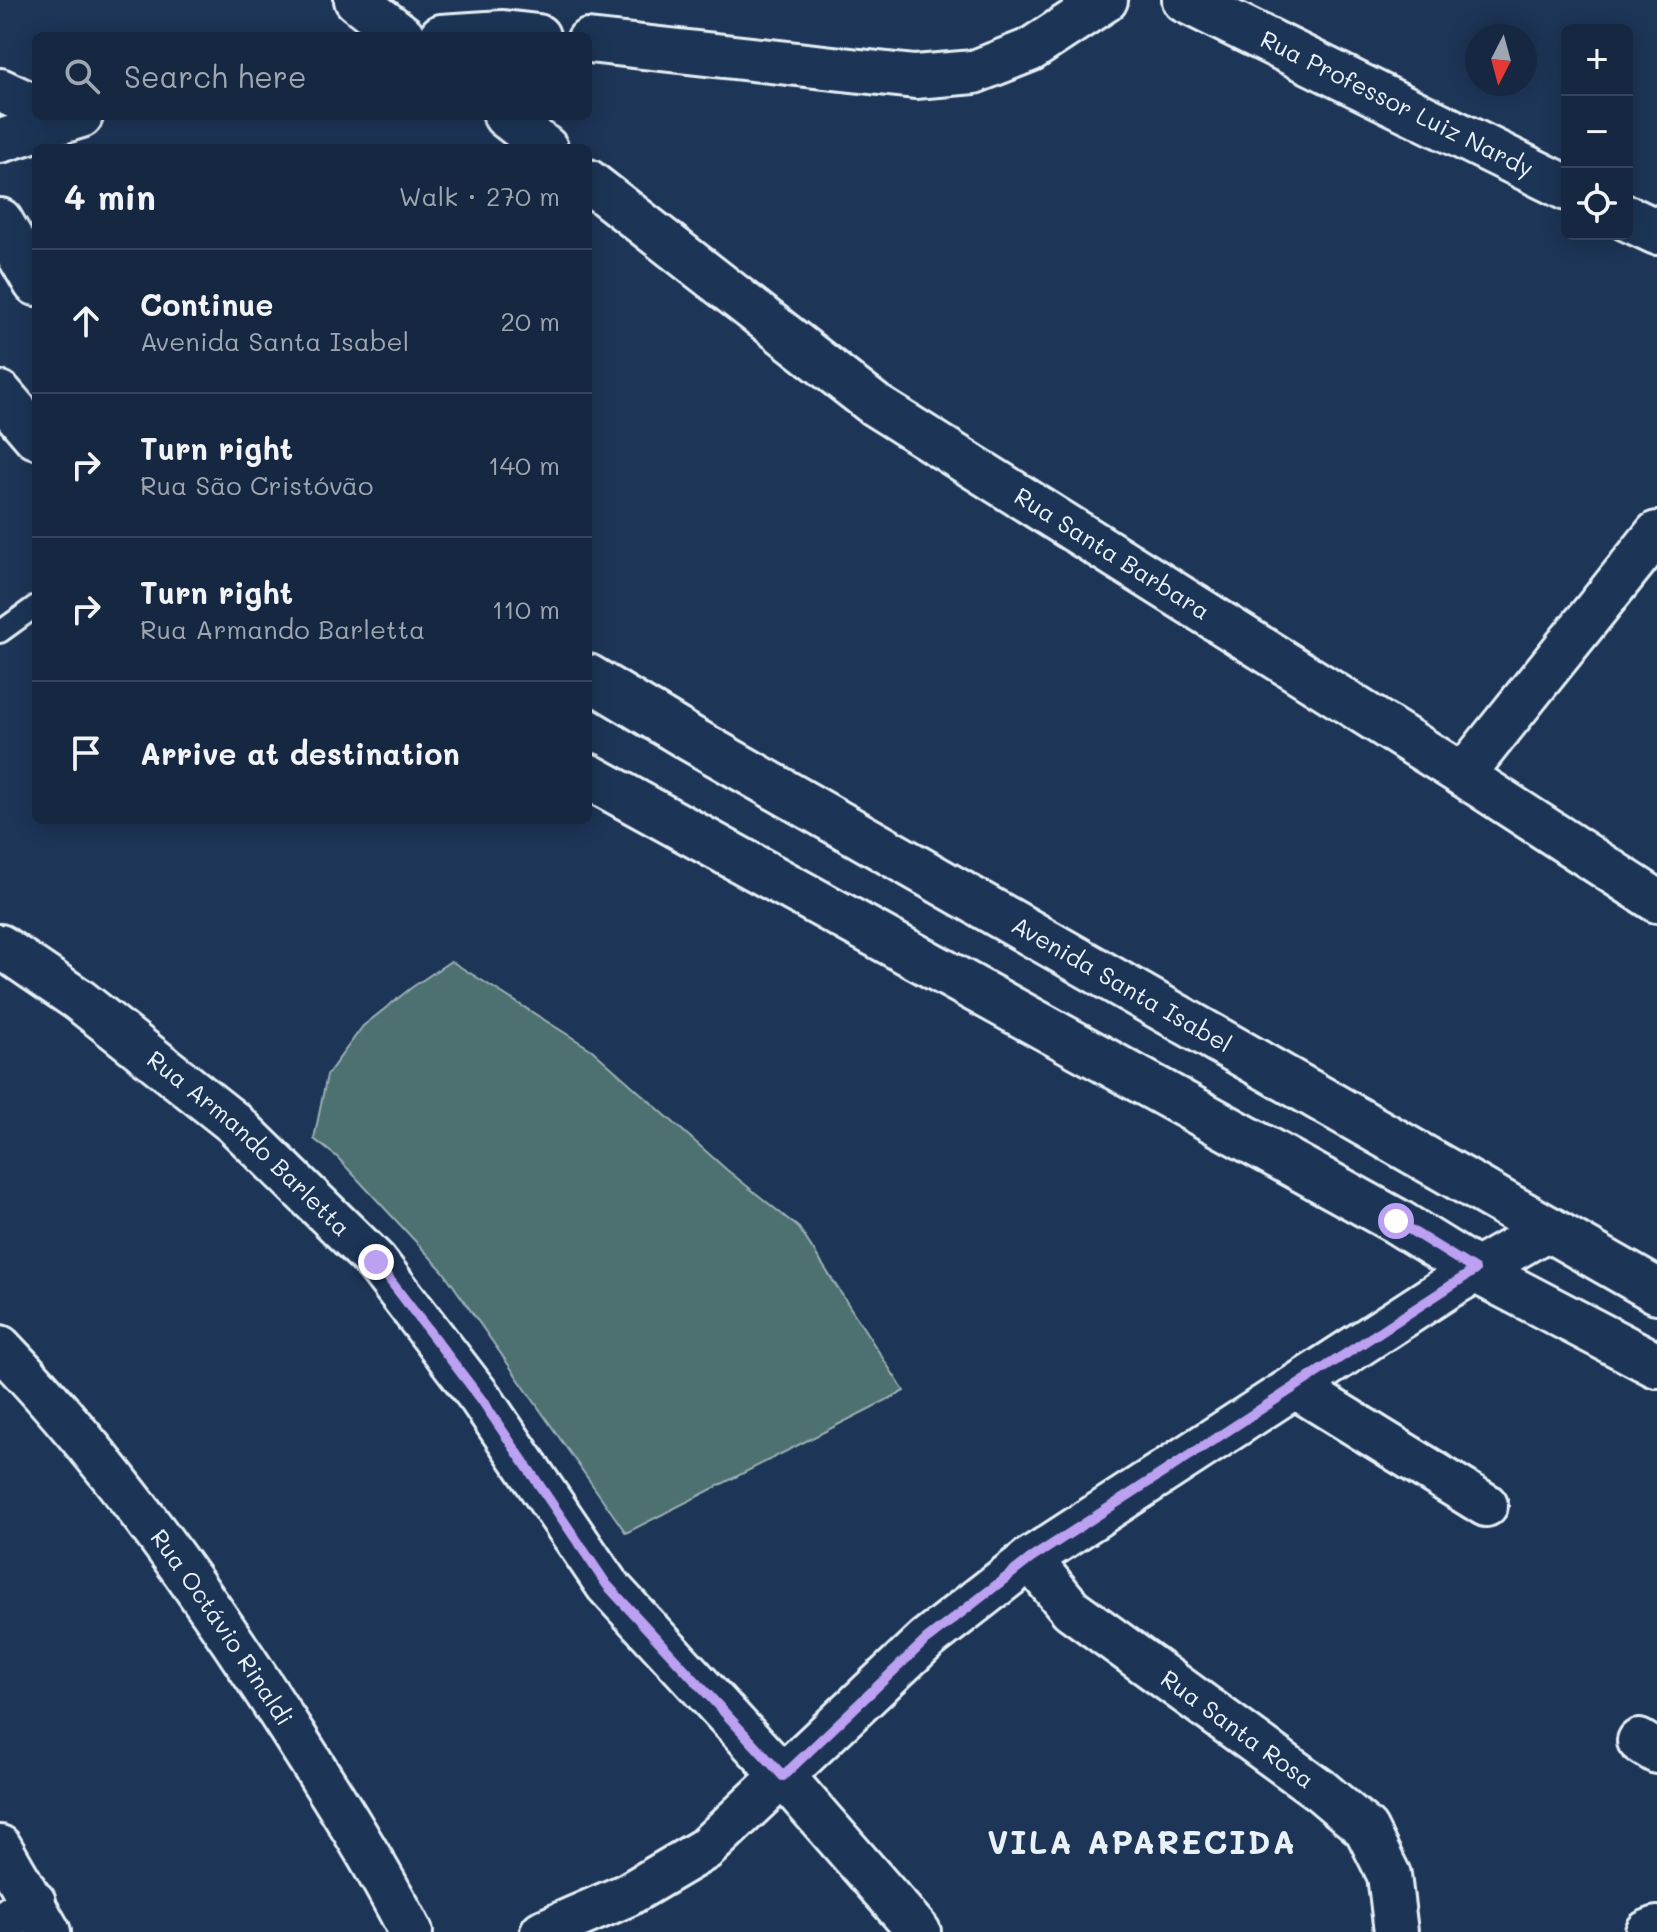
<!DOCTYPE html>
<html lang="en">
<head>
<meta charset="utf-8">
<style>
  body { margin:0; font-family:Mali,sans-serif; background:#23344c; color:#f1f3f6 }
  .controls { position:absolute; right:24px; top:24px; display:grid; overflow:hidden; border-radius:12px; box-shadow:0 4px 20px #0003 }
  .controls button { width:72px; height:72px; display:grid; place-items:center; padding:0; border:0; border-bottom:2px solid #35445a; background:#162841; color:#f1f3f6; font:40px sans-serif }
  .compass { position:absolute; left:1465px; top:24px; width:72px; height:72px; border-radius:50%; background:#162841; box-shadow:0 4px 20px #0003; rotate:186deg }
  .stop { position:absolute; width:24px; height:24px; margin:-18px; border:6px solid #bca0f2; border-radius:50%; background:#fff }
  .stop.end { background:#bca0f2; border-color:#fff; box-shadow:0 2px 8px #0008 }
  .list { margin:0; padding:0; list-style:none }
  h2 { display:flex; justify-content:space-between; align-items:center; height:104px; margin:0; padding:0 32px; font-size:34px }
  h2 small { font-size:26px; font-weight:400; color:#9ea6b1 }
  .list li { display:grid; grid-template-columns:52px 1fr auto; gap:24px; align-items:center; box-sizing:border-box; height:144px; padding:0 32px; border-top:2px solid #35445a }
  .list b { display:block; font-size:30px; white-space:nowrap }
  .list p { margin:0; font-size:26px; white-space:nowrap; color:#9ea6b1 }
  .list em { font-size:26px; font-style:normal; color:#9ea6b1 }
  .icon { flex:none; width:44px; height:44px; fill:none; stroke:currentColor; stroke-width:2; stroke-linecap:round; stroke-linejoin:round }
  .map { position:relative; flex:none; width:1657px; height:1932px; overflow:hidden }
  .search { position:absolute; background:#162841; box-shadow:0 4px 20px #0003; left:32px; top:32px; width:560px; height:88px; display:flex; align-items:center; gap:20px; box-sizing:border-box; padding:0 28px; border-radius:12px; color:#9ea6b1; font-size:30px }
  .panel { position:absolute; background:#162841; box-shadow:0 4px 20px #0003; left:32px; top:144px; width:560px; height:680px; border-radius:12px }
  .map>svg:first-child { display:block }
</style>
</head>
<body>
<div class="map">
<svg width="1657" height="1932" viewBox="0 0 1657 1932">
  <rect width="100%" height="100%" fill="#1d3557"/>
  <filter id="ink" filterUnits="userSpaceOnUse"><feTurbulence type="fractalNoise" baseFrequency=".0125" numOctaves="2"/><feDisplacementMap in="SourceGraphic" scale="16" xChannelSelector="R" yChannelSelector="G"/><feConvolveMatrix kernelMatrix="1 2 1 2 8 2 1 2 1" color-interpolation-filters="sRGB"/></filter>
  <g filter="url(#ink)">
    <path fill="#4e6f70" stroke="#9bb0b4" stroke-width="2" d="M451 961 592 1050 727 1170 799 1228 904 1391 626 1533 443 1271 337 1157 314 1139 327 1075 363 1026 411 988Z"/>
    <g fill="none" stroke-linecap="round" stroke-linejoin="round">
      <defs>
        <path id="service" d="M0 632 36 606"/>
        <g id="minor">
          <path d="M356 0 403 36"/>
          <path d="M441 36 503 32 538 36"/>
          <path d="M588 41 915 77 974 72 1030 50 1106 0"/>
          <path d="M0 90 36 107"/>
          <path d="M505 116 546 148"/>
          <path d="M0 141 81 116"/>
          <path id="s1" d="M588 181 875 405 1463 775 1657 901"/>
          <path d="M1463 775 1657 533"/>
          <path id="s2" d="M0 946 79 1000 234 1123 376 1262 481 1399 607 1585 783 1776 919 1932"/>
          <path id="s3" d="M0 1347C111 1462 204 1595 290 1729 333 1796 375 1862 411 1932"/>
          <path d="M1295 1387 1486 1505"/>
          <path id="s4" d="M1030 1559 1071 1609 1320 1790 1366 1829 1389 1875 1396 1932"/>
          <path d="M1639 1741 1657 1752"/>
          <path d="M0 1847 49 1932"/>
          <path d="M0 1925 34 1902"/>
          <path d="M542 1932 627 1895 705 1849 926 1640 1030 1559 1448 1287 1549 1228"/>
          <path d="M1647 1932 1657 1928"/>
        </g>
        <g id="tertiary">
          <path id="s5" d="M1185 0 1567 188"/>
          <path d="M1627 218 1657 232"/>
        </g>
        <g id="secondary">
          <path d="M0 221 36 283"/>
          <path d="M0 394 36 436"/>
          <path id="s6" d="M588 677 691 739 1657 1291"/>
          <path d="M588 776 1396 1221 1475 1270 1657 1365"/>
        </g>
      </defs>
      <use href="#service" stroke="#e8f1f8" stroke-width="26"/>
      <use href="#minor" stroke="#e8f1f8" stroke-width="48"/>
      <use href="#tertiary" stroke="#e8f1f8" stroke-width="50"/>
      <use href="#secondary" stroke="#e8f1f8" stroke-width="50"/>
      <use href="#service" stroke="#1d3557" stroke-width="20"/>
      <use href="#minor" stroke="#1d3557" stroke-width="42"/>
      <use href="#tertiary" stroke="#1d3557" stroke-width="44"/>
      <use href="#secondary" stroke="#1d3557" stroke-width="44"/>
    </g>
  </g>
  <g fill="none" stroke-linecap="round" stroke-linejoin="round" filter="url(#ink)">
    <path stroke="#bca0f2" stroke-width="10" d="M376 1262 481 1399 607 1585 783 1776 926 1640 1030 1559 1475 1270 1396 1221"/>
  </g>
  <g text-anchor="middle" stroke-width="6" stroke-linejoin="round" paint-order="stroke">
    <g font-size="24" fill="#e8f1f8" stroke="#1d3557">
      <text dy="8" stroke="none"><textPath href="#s5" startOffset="236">Rua Professor Luiz Nardy</textPath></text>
      <text dy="8" stroke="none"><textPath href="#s1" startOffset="644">Rua Santa Barbara</textPath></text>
      <text dy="8" stroke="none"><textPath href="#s6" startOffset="616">Avenida Santa Isabel</textPath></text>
      <text dy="8" stroke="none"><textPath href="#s2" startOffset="318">Rua Armando Barletta</textPath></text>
      <text dy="8" stroke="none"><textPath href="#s3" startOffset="358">Rua Octávio Rinaldi</textPath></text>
      <text dy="8" stroke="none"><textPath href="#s4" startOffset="270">Rua Santa Rosa</textPath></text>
    </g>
    <g font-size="32" font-weight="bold" letter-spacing="2" fill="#e8f1f8" stroke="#1d3557">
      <text x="1142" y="1854">VILA APARECIDA</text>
    </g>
  </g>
</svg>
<div class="controls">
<button>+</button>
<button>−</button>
<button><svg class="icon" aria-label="locate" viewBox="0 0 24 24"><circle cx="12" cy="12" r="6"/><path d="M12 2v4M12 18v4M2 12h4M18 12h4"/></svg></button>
</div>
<svg class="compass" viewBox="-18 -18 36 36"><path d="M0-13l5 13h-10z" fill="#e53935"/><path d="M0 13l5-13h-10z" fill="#9ea6b1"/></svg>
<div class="stop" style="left:1396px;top:1221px"></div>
<div class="stop end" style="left:376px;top:1262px"></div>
<div class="search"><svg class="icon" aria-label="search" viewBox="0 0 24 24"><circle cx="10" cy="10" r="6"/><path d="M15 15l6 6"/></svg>Search here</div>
<section class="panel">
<h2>4 min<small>Walk · 270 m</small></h2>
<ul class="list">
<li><svg class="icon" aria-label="ahead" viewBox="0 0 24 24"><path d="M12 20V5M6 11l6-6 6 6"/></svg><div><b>Continue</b><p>Avenida Santa Isabel</p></div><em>20 m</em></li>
<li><svg class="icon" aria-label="right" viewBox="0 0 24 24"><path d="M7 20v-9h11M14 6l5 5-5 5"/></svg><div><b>Turn right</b><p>Rua São Cristóvão</p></div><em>140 m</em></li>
<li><svg class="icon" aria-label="right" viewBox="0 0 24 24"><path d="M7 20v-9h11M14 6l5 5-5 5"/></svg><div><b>Turn right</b><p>Rua Armando Barletta</p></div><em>110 m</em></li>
<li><svg class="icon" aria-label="arrive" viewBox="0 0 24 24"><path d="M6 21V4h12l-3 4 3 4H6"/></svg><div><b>Arrive at destination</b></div></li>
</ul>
</section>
</div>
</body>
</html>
